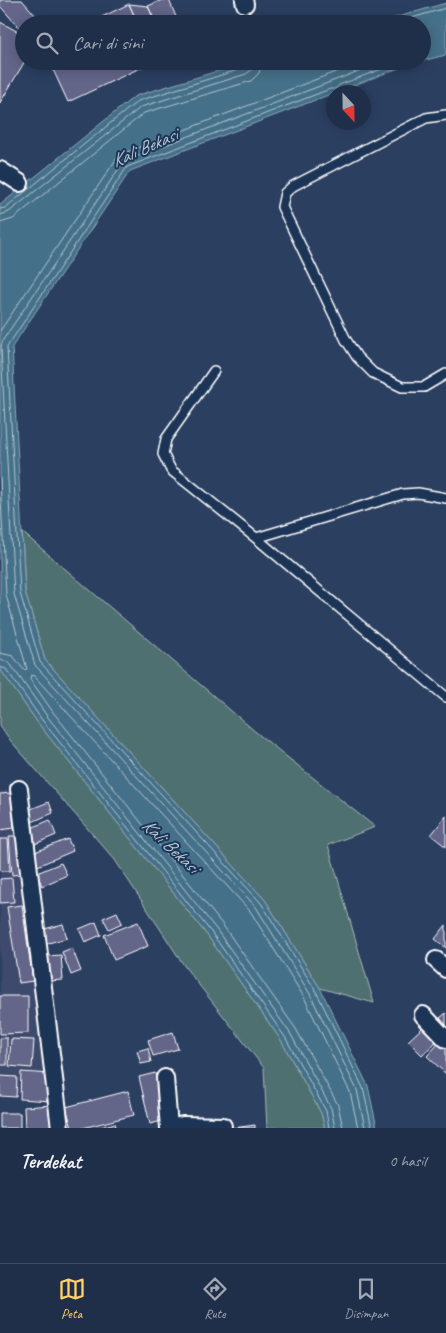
<!DOCTYPE html>
<html lang="id">
<head>
<meta charset="utf-8">
<style>
  body { margin:0; font-family:Caveat,sans-serif; background:#2d3b53; color:#f1f3f6 }
  .compass { position:absolute; left:326px; top:85px; width:45px; height:45px; border-radius:50%; background:#202f49; box-shadow:0 2px 12px #0003; rotate:158deg }
  .list { margin:0; padding:0; list-style:none }
  h2 { display:flex; justify-content:space-between; align-items:center; height:65px; margin:0; padding:0 20px; font-size:21px }
  h2 small { font-size:16px; font-weight:400; color:#a2a9b4 }
  .icon { flex:none; width:28px; height:28px; fill:none; stroke:currentColor; stroke-width:2; stroke-linecap:round; stroke-linejoin:round }
  .map { position:relative; flex:none; width:446px; height:1128px; overflow:hidden }
  .search { position:absolute; background:#202f49; box-shadow:0 2px 12px #0003; left:15px; right:15px; top:15px; height:55px; display:flex; align-items:center; gap:12px; box-sizing:border-box; padding:0 18px; border-radius:28px; color:#a2a9b4; font-size:19px }
  .sheet { height:135px; background:#202f49 }
  nav { display:flex; justify-content:space-around; align-items:center; box-sizing:border-box; height:70px; border-top:1px solid #3d4a61; background:#202f49; font-size:14px; color:#a2a9b4 }
  nav a { display:grid; justify-items:center; gap:2px }
  nav .on { color:#ffd166 }
  .map>svg:first-child { display:block }
</style>
</head>
<body>
<div class="map">
<svg width="446" height="1128" viewBox="0 0 446 1128">
  <rect width="100%" height="100%" fill="#2b3f61"/>
  <filter id="ink" filterUnits="userSpaceOnUse"><feTurbulence type="fractalNoise" baseFrequency=".02" numOctaves="2"/><feDisplacementMap in="SourceGraphic" scale="10" xChannelSelector="R" yChannelSelector="G"/><feConvolveMatrix kernelMatrix="1 2 1 2 8 2 1 2 1" color-interpolation-filters="sRGB"/></filter>
  <g filter="url(#ink)">
    <path fill="#3c4a6d" d="M19 789 56 1098 0 1092V791Z"/>
    <path fill="#4f7070" stroke="#a7b8b8" d="M22 532 257 733 375 827 328 845 374 1003 320 988 265 900 45 660 25 592Z
      M0 669 38 723 207 935 281 1040 321 1113 325 1128H267L264 1068 185 967 115 860 10 740 0 725Z"/>
    <path fill="#447089" stroke="#8fa9b8" d="M446 3V55L422 61V24H374Z
      M251 61H422L404 66 130 171 12 347 25 592 45 660 265 900 320 988 368 1086 377 1128H325L321 1113 281 1040 207 935 38 723 0 669V205L135 96Z"/>
    <g fill="none" stroke-linecap="round" stroke-linejoin="round">
      <path stroke="#b4c6d0" stroke-width="1" d="M391 24 446 8
        M0 209 5 208 138 101 244 68 248 66V61
        M0 215 9 212 141 107 246 74 253 69 255 61
        M0 223 13 219 144 113 251 81 259 73 262 61
        M0 331 119 155 364 61
        M0 478 6 595 27 669 24 670 13 656 0 653
        M0 660 6 661 11 665 47 716 216 929 290 1033 331 1108 335 1128
        M0 667 6 669 42 720 211 932 285 1037 326 1111 329 1128
        M343 1128 338 1105 296 1029 222 924 53 712 30 679 31 675 34 676 250 911 304 997 350 1092 358 1128
        M365 1128 357 1090 310 994 256 907 35 665 14 594 1 347 3 340 124 161 385 61
        M372 1128 363 1088 316 991 261 903 40 662 20 593 7 347 127 167 330 89H335L339 85 403 61"/>
    </g>
    <path fill="#646589" stroke="#fff" d="M0 0H22L43 24H24V33L0 6Z
      M162 0H169L179 24H156L148 6Z
      M129 4 148 6 156 24H138Z
      M129 4 138 24H87Z
      M0 22 24 35 25 61 0 103Z
      M49 61H155L68 102Z
      M11 793 14 828 0 830V794Z
      M49 802 53 813 27 824 23 812Z
      M446 816V847L431 835Z
      M50 820 56 835 35 844 29 829Z
      M9 836H19L22 874 12 875Z
      M0 839H8L10 871H0Z
      M68 839 73 851 35 867 30 854Z
      M61 863 67 875 42 886 37 873Z
      M12 878 14 902 0 903V879Z
      M22 905 33 981 19 983 7 907Z
      M117 912 122 923 109 929 103 918Z
      M96 922 101 935 85 942 79 929Z
      M138 922 148 946 114 960 104 935Z
      M63 924 67 938 41 945 37 931Z
      M446 925V948L435 939Z
      M72 948 81 971 71 975 62 952Z
      M61 955 63 980 49 981 47 956Z
      M0 996H28V1033L0 1034Z
      M446 1013V1025L440 1018Z
      M423 1027 437 1041 422 1055 408 1041Z
      M173 1032 178 1049 153 1056 148 1040Z
      M0 1038H7V1065H0Z
      M11 1039 34 1040 32 1068 9 1066Z
      M439 1043 446 1049V1074L427 1056Z
      M148 1048 151 1062 141 1064 137 1051Z
      M21 1072 52 1074 50 1101 20 1099Z
      M155 1073 166 1120 150 1124 139 1077Z
      M0 1076 17 1077 16 1097 0 1096Z
      M128 1091 134 1115 83 1128H72L66 1107Z
      M52 1105 53 1128H25L24 1107Z
      M0 1113H20V1128H0Z
      M115 1123 116 1128H97Z
      M255 1125V1128H233Z"/>
    <g fill="none" stroke-linecap="round" stroke-linejoin="round">
      <defs>
        <path id="service" d="M446 115 426 118 293 186 285 193 282 207 346 340 357 357 373 373 402 387H424L446 374
          M214 371 166 439 163 454 171 470 256 538 446 697
          M256 538 403 494 418 493 446 498"/>
        <path id="minor" d="M244 0 245 4
          M0 170 20 183
          M19 789 60 1128
          M436 960 446 969
          M423 1015 446 1039
          M165 1078 169 1128
          M169 1128 183 1125 223 1126"/>
      </defs>
      <use href="#service" stroke="#fff" stroke-width="12"/>
      <use href="#minor" stroke="#fff" stroke-width="20"/>
      <use href="#service" stroke="#1d3557" stroke-width="9"/>
      <use href="#minor" stroke="#1d3557" stroke-width="16"/>
    </g>
  </g>
  <g text-anchor="middle" stroke-width="4" stroke-linejoin="round" paint-order="stroke">
    <g font-size="19" font-style="italic" fill="#b4c6d0" stroke="#1d3557">
      <text transform="translate(144 147) rotate(-24)" y="7">Kali Bekasi</text>
      <text transform="translate(171 845) rotate(43)" y="7">Kali Bekasi</text>
    </g>
  </g>
</svg>
<svg class="compass" viewBox="-18 -18 36 36"><path d="M0-13l5 13h-10z" fill="#e53935"/><path d="M0 13l5-13h-10z" fill="#a2a9b4"/></svg>
<div class="search"><svg class="icon" aria-label="search" viewBox="0 0 24 24"><circle cx="10" cy="10" r="6"/><path d="M15 15l6 6"/></svg>Cari di sini</div>
</div>
<section class="sheet">
<h2>Terdekat<small>0 hasil</small></h2>
<ul class="list">
</ul>
</section>
<nav>
<a class="on"><svg class="icon" aria-label="map" viewBox="0 0 24 24"><path d="M3 6l6-2 6 2 6-2v14l-6 2-6-2-6 2zM9 4v14M15 6v14"/></svg>Peta</a>
<a><svg class="icon" aria-label="directions" viewBox="0 0 24 24"><path d="M12 3l9 9-9 9-9-9zM9 14v-3h6M13 9l2 2-2 2"/></svg>Rute</a>
<a><svg class="icon" aria-label="saved" viewBox="0 0 24 24"><path d="M7 4h10v16l-5-4-5 4z"/></svg>Disimpan</a>
</nav>
</body>
</html>
